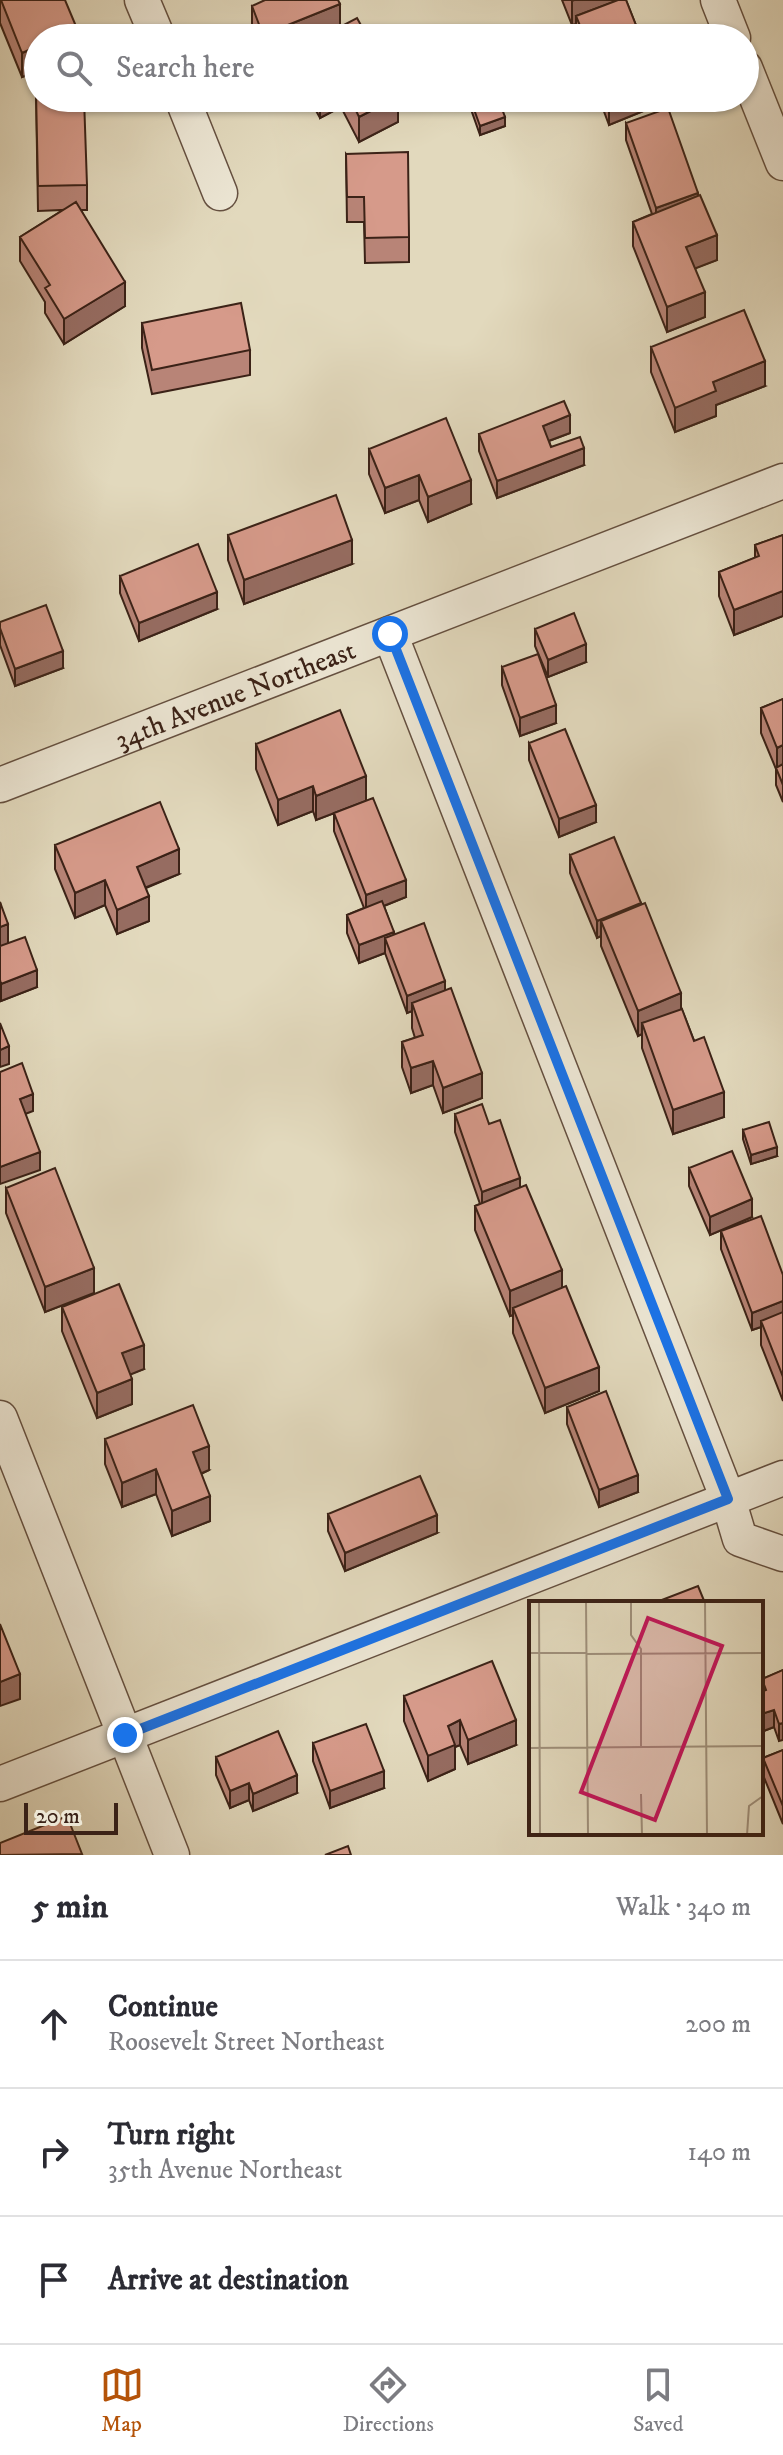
<!DOCTYPE html>
<html lang="en">
<head>
<meta charset="utf-8">
<style>
  body { margin:0; font-family:"IM FELL DW Pica",serif; background:#f2f2f3; color:#2b2b33 }
  .scale { position:absolute; left:24px; bottom:20px; width:94px; box-sizing:border-box; padding-left:8px; border:4px solid #3b2217; border-top:0; font-size:22px; line-height:28px; white-space:nowrap; color:#3b2217; -webkit-text-stroke:6px #ece6d4; paint-order:stroke }
  .stop { position:absolute; width:24px; height:24px; margin:-18px; border:6px solid #1a73e8; border-radius:50%; background:#fff }
  .stop.end { background:#1a73e8; border-color:#fff; box-shadow:0 2px 8px #0008 }
  .list { margin:0; padding:0; list-style:none }
  h2 { display:flex; justify-content:space-between; align-items:center; height:104px; margin:0; padding:0 32px; font-size:34px }
  h2 small { font-size:26px; font-weight:400; color:#7c7c81 }
  .list li { display:grid; grid-template-columns:52px 1fr auto; gap:24px; align-items:center; box-sizing:border-box; height:128px; padding:0 32px; border-top:2px solid #e1e1e2 }
  .list b { display:block; font-size:30px; white-space:nowrap }
  .list p { margin:0; font-size:26px; white-space:nowrap; color:#7c7c81 }
  .list em { font-size:26px; font-style:normal; color:#7c7c81 }
  .icon { flex:none; width:44px; height:44px; fill:none; stroke:currentColor; stroke-width:2; stroke-linecap:round; stroke-linejoin:round }
  .map { position:relative; flex:none; width:783px; height:1855px; overflow:hidden }
  .search { position:absolute; background:#fff; box-shadow:0 2px 6px #0004; left:24px; right:24px; top:24px; height:88px; display:flex; align-items:center; gap:20px; box-sizing:border-box; padding:0 28px; border-radius:44px; color:#7c7c81; font-size:30px }
  .sheet { height:488px; background:#fff }
  nav { display:flex; justify-content:space-around; align-items:center; box-sizing:border-box; height:112px; border-top:2px solid #e1e1e2; background:#fff; font-size:22px; color:#7c7c81 }
  nav a { display:grid; justify-items:center; gap:4px }
  nav .on { color:#b45309 }
  .map>svg:first-child { display:block }
</style>
</head>
<body>
<div class="map">
<svg width="783" height="1855" viewBox="0 0 783 1855">
  <rect width="100%" height="100%" fill="#e2d9bd"/>
  <filter id="stains"><feTurbulence type="fractalNoise" baseFrequency=".0025" numOctaves="4"/><feColorMatrix values="0 0 0 0 .2 0 0 0 0 .09 0 0 0 0 .02 0 0 0 .5 -.17"/></filter>
  <radialGradient id="worn" r=".72"><stop offset=".6" stop-color="#630" stop-opacity="0"/><stop offset="1" stop-color="#630" stop-opacity=".3"/></radialGradient>
  <g fill="none" stroke-linecap="round" stroke-linejoin="round">
    <defs>
      <g id="minor">
        <path d="M142 0 158 38"/>
        <path d="M718 0 733 38"/>
        <path d="M745 68 783 163"/>
        <path d="M182 98 220 193"/>
        <path d="M390 634 728 1499 740 1539 783 1554"/>
        <path id="s1" d="M0 785 783 481"/>
        <path d="M0 1418 172 1855"/>
        <path d="M0 1784 783 1478"/>
      </g>
    </defs>
    <use href="#minor" stroke="#655040" stroke-width="37"/>
    <use href="#minor" stroke="#ece6d4" stroke-width="34"/>
  </g>
  <path fill="#b88477" stroke="#3b2217" stroke-width="2" d="M0 0 78 38H38V71L22 77 0 23Z
    M562 0H626L641 38H576V24L572 25Z
    M252 6 318 38H255L252 30Z
    M36 92 87 185V210H81L125 306 64 344 45 313V302L20 261V237L63 210 38 211Z
    M309 98H398V122L359 142 341 107 320 118Z
    M467 98H498L505 126 480 135Z
    M599 98H658V105L609 125Z
    M626 123 698 196 717 260 695 268 705 317 667 332 633 246V222L652 214 626 140Z
    M346 154 409 237V262L365 263 364 222H347Z
    M142 323 250 350V375L152 394 142 348Z
    M651 347 765 386 716 405V416L675 432 651 372Z
    M570 433 549 441 551 447 584 465 497 498 479 451V434Z
    M369 449 471 504 428 522 419 500 385 513 369 474Z
    M228 535 352 564 244 604 228 560Z
    M783 535V616L734 635 719 596V572L755 558V545Z
    M120 576 217 609 139 641 120 593Z
    M0 622 63 668 15 686 0 645Z
    M535 629 586 662 548 677 535 646Z
    M502 667 556 723 520 736 502 685Z
    M783 699V802L776 785V769L761 733V708Z
    M529 743 596 822 559 837 529 760Z
    M256 744 366 800 406 897 384 906 394 934 445 991 482 1098 443 1113 433 1085 411 1093 402 1067V1042L415 1038 412 1028V1011L407 1013 385 953 359 963 347 933V915L364 908 334 831V813L316 820 313 811 278 825 256 769Z
    M55 845 179 874 146 888 149 921 117 934 105 905 75 918 55 869Z
    M570 855 641 905 724 1117 673 1134 642 1048V1034L638 1036 601 946V936L597 938 570 873Z
    M0 902 8 943 37 987 1 1001 0 998Z
    M455 1114 489 1124 520 1187 562 1288 599 1391 545 1413 513 1333V1315L510 1316 475 1230V1206L480 1204 455 1132Z
    M743 1130 777 1156 751 1164 743 1139Z
    M689 1168 752 1217 710 1235 689 1186Z
    M6 1188 94 1293 45 1312 6 1213Z
    M721 1231 783 1275V1401L761 1345V1327L752 1330 721 1249Z
    M62 1307 144 1369 130 1374 132 1404 97 1418 62 1331Z
    M567 1407 638 1492 599 1507 567 1424Z
    M105 1439 209 1470 201 1474 210 1521 172 1536 156 1494 122 1507 105 1464Z
    M328 1514 437 1533 345 1571 328 1531Z
    M783 1670 779 1741 774 1727 761 1732 762 1679Z
    M404 1696 516 1745 468 1764 460 1745 455 1747V1769L428 1781 404 1721Z
    M313 1743 384 1788 330 1808 313 1761Z
    M783 1750V1824L763 1775V1758Z
    M216 1757 297 1793 253 1811 249 1800 230 1808 216 1775Z"/>
  <path fill="#966c61" stroke="#3b2217" stroke-width="2" d="M574 0H619L576 16V24L572 25V1Z
    M340 4V29L318 38H263V35Z
    M78 31V38H59Z
    M38 46V71L22 77V53Z
    M320 98H341V107L320 118Z
    M396 98H398V122L359 142V117Z
    M614 98H658V105L609 125V100Z
    M505 117V126L480 135V126Z
    M698 193V210L656 225V208Z
    M717 235V260L686 272V247Z
    M125 282V306L64 344V319Z
    M705 292V317L667 332V307Z
    M765 361V386L716 405V416L675 432V408L713 382Z
    M570 415V433L543 443V426Z
    M584 448V465L497 498V481Z
    M419 475V500L385 513V488Z
    M471 480V504L428 522V497Z
    M352 540V564L244 604V580Z
    M783 591V616L734 635V610Z
    M217 592V609L139 641V623Z
    M586 644V662L548 677V660Z
    M63 651V668L15 686V669Z
    M556 705V723L520 736V718Z
    M783 745V770L777 772V748Z
    M366 776V801L316 820V796Z
    M313 786V811L278 825V800Z
    M596 805V822L559 837V819Z
    M179 849V874L137 891V867Z
    M105 880V905L75 918V893Z
    M406 880V897L366 913V895Z
    M149 896V921L117 934V910Z
    M641 903V920L601 921V936L597 938V921Z
    M8 924V949L0 952V927Z
    M394 932V949L385 938V953L359 963V945Z
    M37 970V987L1 1001V984Z
    M445 981V998L412 1003V1011L407 1013V996Z
    M681 993V1018L642 1023V1034L638 1036V1011Z
    M9 1046V1064L0 1067V1050Z
    M433 1061V1085L411 1093V1068Z
    M482 1073V1098L443 1113V1088Z
    M724 1092V1117L673 1134V1110Z
    M33 1094V1111L20 1116V1099Z
    M777 1147V1156L751 1164V1155Z
    M40 1152V1170L0 1184V1167Z
    M520 1178V1195L482 1209V1192Z
    M752 1199V1217L710 1235V1217Z
    M94 1268V1293L45 1312V1287Z
    M562 1270V1295L513 1308V1315L510 1316V1291Z
    M783 1301V1319L761 1321V1327L752 1330V1313Z
    M144 1345V1369L122 1378V1353Z
    M599 1367V1391L545 1413V1388Z
    M132 1379V1404L97 1418V1393Z
    M209 1446V1470L193 1477V1452Z
    M156 1469V1494L122 1507V1483Z
    M638 1475V1492L599 1507V1490Z
    M210 1496V1521L172 1536V1511Z
    M437 1515V1533L345 1571V1553Z
    M20 1674V1699L0 1706V1682Z
    M774 1710V1727L761 1732V1714Z
    M460 1720V1745L455 1747V1769L428 1781V1756L448 1726Z
    M516 1720V1745L468 1764V1740Z
    M783 1723V1740L779 1741V1724Z
    M384 1771V1788L330 1808V1791Z
    M297 1775V1793L253 1811V1794Z
    M249 1783V1800L230 1808V1791Z"/>
  <path fill="#d69a8a" stroke="#3b2217" stroke-width="2" d="M1 0H65L78 31 59 38H38V46L22 53Z
    M265 0H338L340 4 263 35 252 6Z
    M618 0H626L641 38H585L576 16Z
    M357 18 368 38H319Z
    M36 92H38V98H84L87 185 38 186Z
    M350 98H396L359 117Z
    M470 98H498L505 117 480 126Z
    M668 108 698 193 656 208 626 123Z
    M408 152 409 237 365 238 364 197H347L346 154Z
    M700 195 717 235 686 247 705 292 667 307 633 222Z
    M76 202 125 282 64 319 45 288 50 285 20 237Z
    M241 303 250 350 152 370 142 323Z
    M744 310 765 361 713 382 716 391 675 408 651 347Z
    M564 401 570 415 543 426 551 447 580 437 584 448 497 481 479 434Z
    M446 418 471 480 428 497 419 475 385 488 369 449Z
    M336 495 352 540 244 580 228 535Z
    M783 535V591L734 610 719 572 759 556 755 545Z
    M198 544 217 592 139 623 120 576Z
    M46 605 63 651 15 669 0 628V622Z
    M574 613 586 644 548 660 535 629Z
    M538 654 556 705 520 718 502 667Z
    M783 699V745L777 748 761 708Z
    M340 710 366 776 316 796 313 786 278 800 256 744Z
    M565 729 596 805 559 819 529 743Z
    M783 764V785L776 768Z
    M373 798 406 880 366 895 334 813Z
    M160 802 179 849 137 867 149 896 117 910 105 880 75 893 55 845Z
    M614 837 641 903 597 921 570 855Z
    M382 901 394 932 359 945 347 915Z
    M0 902 8 924 0 927Z
    M645 903 681 993 638 1011 601 921Z
    M424 923 445 981 407 996 385 938Z
    M25 937 37 970 1 984 0 980V946Z
    M451 988 482 1073 443 1088 433 1061 411 1068 402 1042 423 1035 412 1003Z
    M682 1009 694 1041 704 1037 724 1092 673 1110 642 1023Z
    M0 1023 9 1046 0 1050Z
    M22 1063 33 1094 20 1099 40 1152 0 1167V1072Z
    M482 1104 489 1124 500 1120 520 1178 482 1192 455 1114Z
    M769 1122 777 1147 751 1155 743 1130Z
    M732 1151 752 1199 710 1217 689 1168Z
    M55 1168 94 1268 45 1287 6 1188Z
    M526 1185 562 1270 510 1291 475 1206Z
    M761 1216 783 1275V1301L752 1313 721 1231Z
    M119 1284 144 1345 122 1353 132 1379 97 1393 62 1307Z
    M566 1286 599 1367 545 1388 513 1308Z
    M783 1312V1377L761 1321Z
    M606 1391 638 1475 599 1490 567 1407Z
    M193 1405 209 1446 193 1452 210 1496 172 1511 156 1469 122 1483 105 1439Z
    M420 1476 437 1515 345 1553 328 1514Z
    M698 1586 705 1603H654Z
    M0 1624 20 1674 0 1682Z
    M492 1661 516 1720 468 1740 460 1720 448 1726 455 1745 428 1756 404 1696Z
    M783 1670V1723L779 1724 774 1710 761 1714V1692L766 1690 762 1679Z
    M366 1724 384 1771 330 1791 313 1743Z
    M278 1731 297 1775 253 1794 249 1783 230 1791 216 1757Z
    M783 1750V1806L763 1758Z
    M67 1816 82 1854 0 1855V1843Z
    M348 1846 351 1855H325Z"/>
  <g fill="none" stroke-linecap="round" stroke-linejoin="round">
    <path stroke="#1a73e8" stroke-width="10" d="M125 1735 728 1499 390 634"/>
  </g>
  <g text-anchor="middle" stroke-width="8" stroke-linejoin="round" paint-order="stroke">
    <g font-size="28" fill="#3b2217" stroke="#ece6d4">
      <text dy="10" stroke="none"><textPath href="#s1" startOffset="252">34th Avenue Northeast</textPath></text>
    </g>
  </g>
  <g transform="translate(529 1601)">
    <rect width="234" height="234" fill="#e2d9bd"/>
    <path fill="none" stroke="#9f907b" stroke-width="2" d="M10 0 11 234M57 0 59 234M102 0V34L112 48V146M176 0 178 234M0 52H57M57 53 234 52M0 147 234 145M112 193 113 234M218 234 220 205 234 195"/>
    <path fill="#c2185b" fill-opacity="0.15" stroke="#c2185b" stroke-width="4" d="M119 17 193 45 126 219 52 191Z"/>
    <rect width="234" height="234" fill="none" stroke="#3b2217" stroke-width="4"/>
  </g>
  <rect width="100%" height="100%" filter="url(#stains)"/>
  <rect width="100%" height="100%" fill="url(#worn)"/>
</svg>
<div class="scale">20 m</div>
<div class="stop" style="left:390px;top:634px"></div>
<div class="stop end" style="left:125px;top:1735px"></div>
<div class="search"><svg class="icon" aria-label="search" viewBox="0 0 24 24"><circle cx="10" cy="10" r="6"/><path d="M15 15l6 6"/></svg>Search here</div>
</div>
<section class="sheet">
<h2>5 min<small>Walk · 340 m</small></h2>
<ul class="list">
<li><svg class="icon" aria-label="ahead" viewBox="0 0 24 24"><path d="M12 20V5M6 11l6-6 6 6"/></svg><div><b>Continue</b><p>Roosevelt Street Northeast</p></div><em>200 m</em></li>
<li><svg class="icon" aria-label="right" viewBox="0 0 24 24"><path d="M7 20v-9h11M14 6l5 5-5 5"/></svg><div><b>Turn right</b><p>35th Avenue Northeast</p></div><em>140 m</em></li>
<li><svg class="icon" aria-label="arrive" viewBox="0 0 24 24"><path d="M6 21V4h12l-3 4 3 4H6"/></svg><div><b>Arrive at destination</b></div></li>
</ul>
</section>
<nav>
<a class="on"><svg class="icon" aria-label="map" viewBox="0 0 24 24"><path d="M3 6l6-2 6 2 6-2v14l-6 2-6-2-6 2zM9 4v14M15 6v14"/></svg>Map</a>
<a><svg class="icon" aria-label="directions" viewBox="0 0 24 24"><path d="M12 3l9 9-9 9-9-9zM9 14v-3h6M13 9l2 2-2 2"/></svg>Directions</a>
<a><svg class="icon" aria-label="saved" viewBox="0 0 24 24"><path d="M7 4h10v16l-5-4-5 4z"/></svg>Saved</a>
</nav>
</body>
</html>
